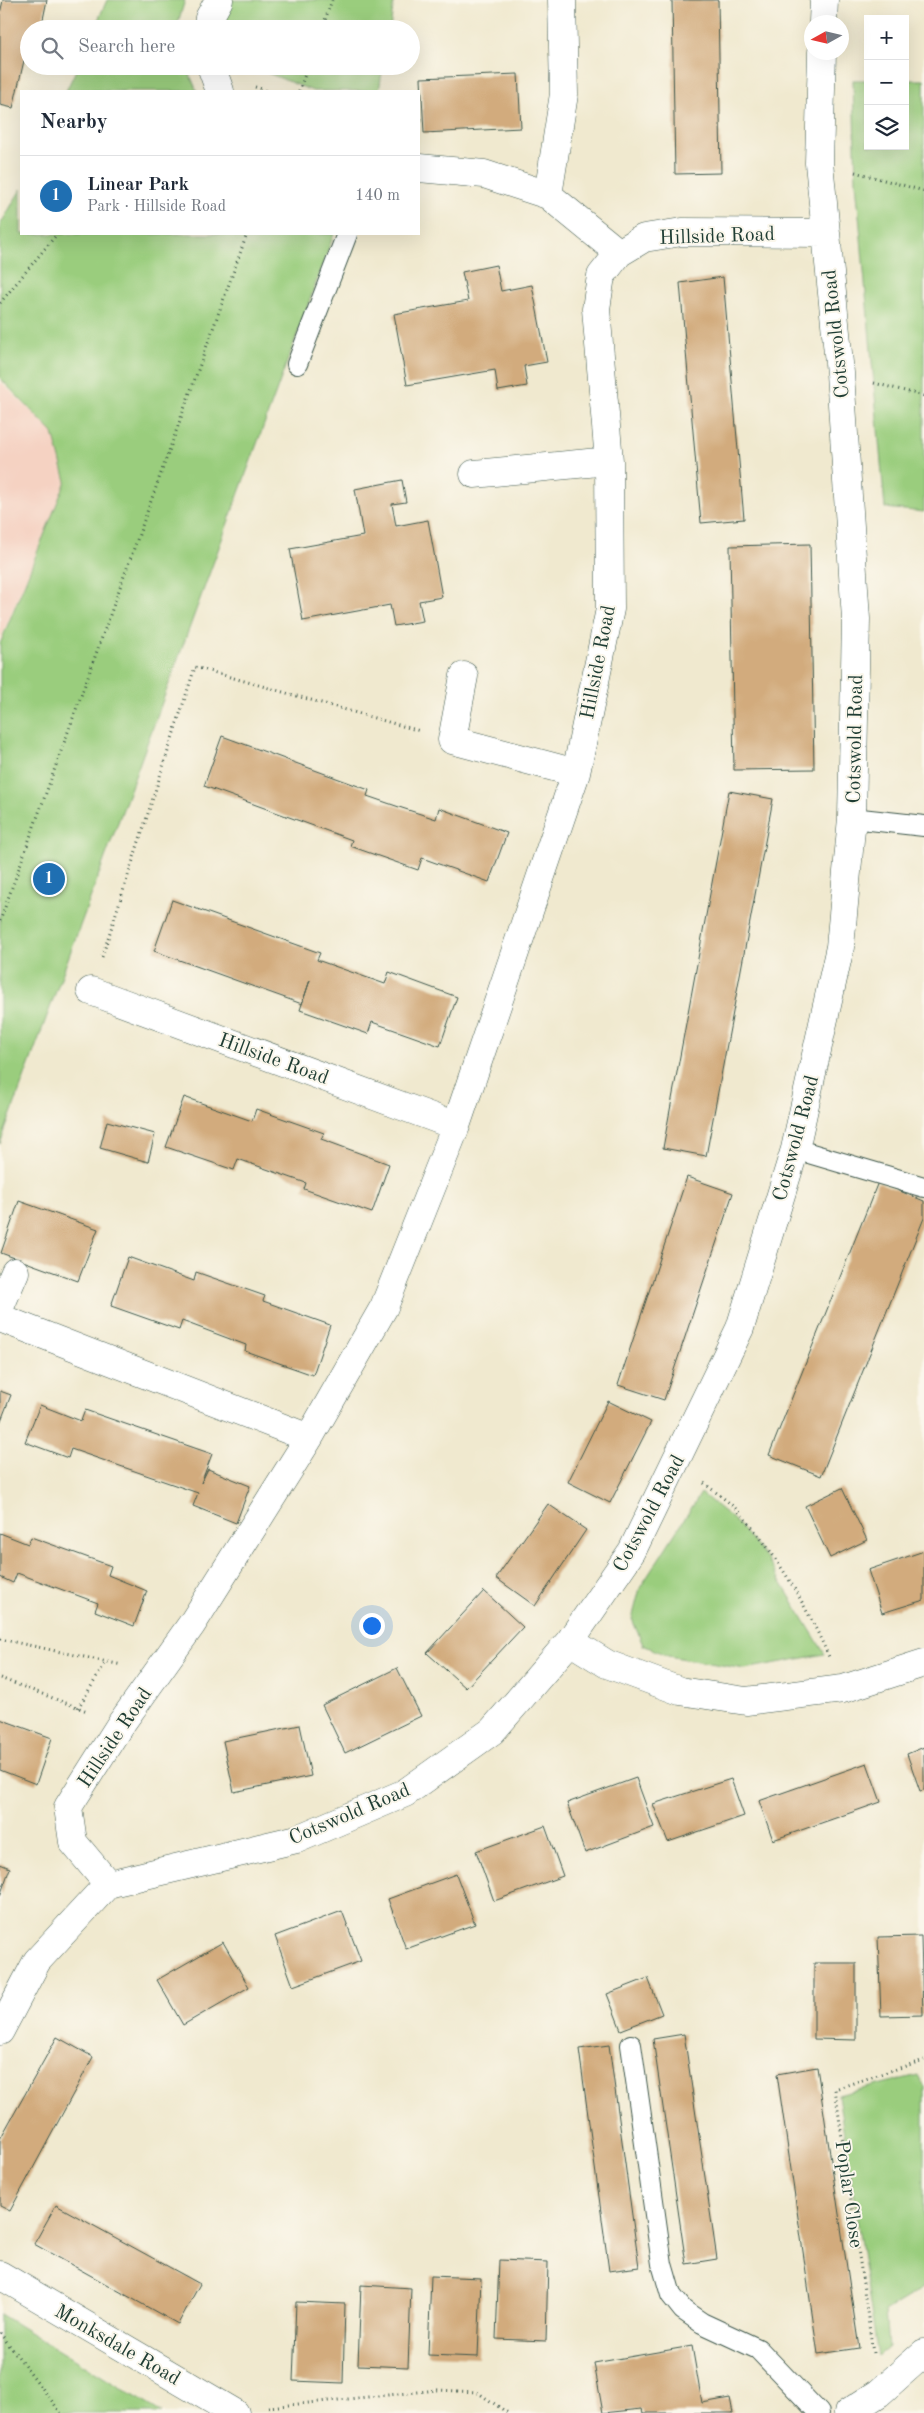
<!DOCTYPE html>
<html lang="en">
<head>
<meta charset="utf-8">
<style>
  body { margin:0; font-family:"Old Standard TT",serif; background:#f6f6f7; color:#1f2937 }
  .controls { position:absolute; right:15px; top:15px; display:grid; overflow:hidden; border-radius:0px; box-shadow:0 5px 20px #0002 }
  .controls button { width:45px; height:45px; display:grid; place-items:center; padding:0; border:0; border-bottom:1px solid #e0e1e3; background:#fff; color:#1f2937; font:25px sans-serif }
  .compass { position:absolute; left:804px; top:15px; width:45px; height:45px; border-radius:50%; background:#fff; box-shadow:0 5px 20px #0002; rotate:262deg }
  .you { position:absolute; left:371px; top:1625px; width:18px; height:18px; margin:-12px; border:4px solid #fff; border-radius:50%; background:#1a73e8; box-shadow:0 0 0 8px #1a73e833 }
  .badge { display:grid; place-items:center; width:32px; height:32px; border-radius:50%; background:#1f6fb2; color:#fff; font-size:16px; font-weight:700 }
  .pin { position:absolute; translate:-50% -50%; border:2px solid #fff; box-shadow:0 1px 5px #0006 }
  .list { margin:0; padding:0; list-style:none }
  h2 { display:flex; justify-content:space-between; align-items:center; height:65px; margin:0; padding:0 20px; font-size:21px }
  h2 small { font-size:16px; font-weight:400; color:#747a83 }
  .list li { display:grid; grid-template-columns:32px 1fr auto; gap:15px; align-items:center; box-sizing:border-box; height:80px; padding:0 20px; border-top:1px solid #e0e1e3 }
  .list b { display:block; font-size:19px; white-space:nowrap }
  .list p { margin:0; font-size:16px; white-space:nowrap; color:#747a83 }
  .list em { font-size:16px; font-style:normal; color:#747a83 }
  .icon { flex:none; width:28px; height:28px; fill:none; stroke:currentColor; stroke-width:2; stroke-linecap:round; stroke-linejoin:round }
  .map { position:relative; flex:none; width:924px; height:2413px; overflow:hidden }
  .search { position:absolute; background:#fff; box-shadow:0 5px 20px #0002; left:20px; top:20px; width:400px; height:55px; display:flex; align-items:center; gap:12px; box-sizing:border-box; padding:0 18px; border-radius:28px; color:#747a83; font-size:19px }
  .panel { position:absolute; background:#fff; box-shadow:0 5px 20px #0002; left:20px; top:90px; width:400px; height:145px; border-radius:0px }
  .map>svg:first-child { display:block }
</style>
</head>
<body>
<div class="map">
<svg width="924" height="2413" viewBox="0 0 924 2413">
  <rect width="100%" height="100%" fill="#fbf7ec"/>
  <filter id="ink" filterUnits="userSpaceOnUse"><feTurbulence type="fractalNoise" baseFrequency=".02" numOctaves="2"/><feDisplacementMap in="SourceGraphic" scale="10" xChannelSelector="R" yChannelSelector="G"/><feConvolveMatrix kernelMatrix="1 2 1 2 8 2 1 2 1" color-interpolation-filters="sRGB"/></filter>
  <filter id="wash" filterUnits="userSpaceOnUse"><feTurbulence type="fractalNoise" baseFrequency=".0096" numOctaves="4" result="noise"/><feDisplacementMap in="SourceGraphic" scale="20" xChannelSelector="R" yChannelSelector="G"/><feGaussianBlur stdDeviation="1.12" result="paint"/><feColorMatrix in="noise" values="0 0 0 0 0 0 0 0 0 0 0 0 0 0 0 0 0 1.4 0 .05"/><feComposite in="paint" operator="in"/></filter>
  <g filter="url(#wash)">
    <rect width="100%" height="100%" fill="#f0e9cf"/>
    <path fill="#f5d2c2" d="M0 381 53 433 66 481 0 640Z"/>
    <path fill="#9acd7d" stroke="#5c8558" d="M107 0H185L176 29H94Z
      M231 0H394L390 29H220L217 24Z
      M78 66H186L197 91H66Z
      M250 66H383L379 91H313Z
      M853 80H868V146H905V80H924V512L885 508 856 182Z
      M21 189V234H334L0 1144V644L66 481 53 433 0 378V225Z
      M701 1493 733 1519 765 1556 825 1654 745 1669 668 1656 643 1645 632 1619 640 1588Z
      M918 2075 924 2087V2287L885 2311 888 2348 878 2356 838 2095Z
      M0 2314 162 2413H0Z"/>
    <g id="blocks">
      <path fill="#d2ab7d" d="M3 0H47L41 29H29V39L13 108 0 105V14Z
        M672 0H718L721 173 675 174Z
        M518 74 521 128 424 133 421 78Z
        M496 265 501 291 532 285 547 362 524 366 527 386 498 391 495 370 407 385 394 314 468 301 462 272Z
        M723 277 744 519 701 523 680 283Z
        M402 480 406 502 392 504 396 526 428 520 442 597 419 601 423 621 394 626 390 605 303 621 290 549 363 536 355 489Z
        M810 544 814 769 734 770 730 546Z
        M222 736 369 790 367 796 402 808 436 819 439 808 507 833 489 882 422 858 418 870 350 846 352 840 204 786Z
        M729 791 773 799 706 1156 663 1148Z
        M172 900 320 953 317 960 385 984 389 972 457 997 440 1046 372 1022 368 1034 300 1010 310 980 302 1004 154 951Z
        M184 1097 252 1121 256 1109 324 1133 321 1139 389 1164 372 1213 304 1189 306 1183 238 1159 234 1170 166 1147Z
        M107 1121 155 1134 148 1162 100 1148Z
        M687 1177 733 1193 664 1400 618 1385Z
        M878 1182 924 1201V1218L821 1476 769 1455Z
        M19 1201 98 1229 78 1281 1 1253Z
        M128 1257 194 1281 196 1272 265 1296 263 1301 330 1325 313 1375 245 1351 246 1345 182 1321 179 1330 111 1306Z
        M0 1391 11 1395 0 1423Z
        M608 1401 651 1422 610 1503 568 1482Z
        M40 1405 81 1421 85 1410 212 1454 201 1483 208 1469 250 1486 236 1523 193 1506 198 1493 71 1449 68 1458 25 1442Z
        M842 1488 867 1540 830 1558 805 1506Z
        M548 1504 586 1530 535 1606 496 1578Z
        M0 1533 28 1544 31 1537 111 1566 108 1575 147 1591 134 1626 95 1611 98 1603 17 1573 13 1583 0 1577Z
        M924 1551V1600L882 1613 868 1570Z
        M484 1591 523 1627 466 1688 427 1653Z
        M397 1668 421 1716 345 1753 322 1705Z
        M0 1719 52 1738 36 1784 0 1770Z
        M300 1725 311 1776 234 1792 223 1741Z
        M924 1747V1790L920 1791 907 1754Z
        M867 1763 881 1802 773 1840 759 1801Z
        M636 1778 654 1827 585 1853 567 1803Z
        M731 1779 744 1816 668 1842 653 1804Z
        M545 1826 563 1876 494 1901 476 1851Z
        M0 1864 10 1868 0 1896Z
        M456 1874 475 1924 406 1949 388 1899Z
        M342 1911 361 1961 293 1986 275 1936Z
        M921 1936 923 2015 881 2016 878 1937Z
        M223 1942 249 1987 183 2025 157 1980Z
        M814 1963H856V2040L814 2039Z
        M648 1978 662 2014 621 2030 607 1994Z
        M684 2034 717 2259 686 2264 653 2039Z
        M57 2037 93 2057 10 2211 0 2206V2139Z
        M609 2045 639 2267 609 2271 579 2049Z
        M817 2067 859 2348 818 2354 777 2074Z
        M56 2205 200 2284 178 2324 34 2244Z
        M499 2260 548 2262 546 2341 496 2339Z
        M431 2276 481 2278 478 2357 428 2355Z
        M361 2285 411 2288 408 2367 358 2365Z
        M296 2302 345 2304 343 2383 293 2381Z
        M692 2346 702 2403 730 2398 733 2413H643L642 2409 603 2413 594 2363Z"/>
    </g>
  </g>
  <g filter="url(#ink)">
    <use href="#blocks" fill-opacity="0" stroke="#3e574b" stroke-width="1"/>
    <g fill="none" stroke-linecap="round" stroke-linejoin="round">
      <defs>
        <path id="service" d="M297 364 347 234
          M852 818 924 826
          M795 1149 924 1187
          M631 2045 662 2264 671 2295 683 2310 702 2323 758 2349 819 2413"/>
        <path id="minor" d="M823 22 824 0
          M207 29 209 18 219 0
          M211 66 220 91
          M419 168 484 174 548 195 619 253
          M548 195 564 94 562 0
          M474 474 609 461
          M464 676 452 740 576 773
          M91 991 456 1126
          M0 1307 15 1272
          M0 1318 309 1438
          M570 1641 607 1664 680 1691 746 1701 843 1689 924 1663
          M108 1884 297 1839 405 1793 492 1731 570 1641 632 1551 740 1328 795 1149 840 947 852 818 856 619 840 373 819 163 822 52
          M108 1884 73 1842 68 1807 120 1725 192 1624 309 1438 384 1307 456 1126 576 773 610 609 609 461 596 309 601 276 619 253 644 238 682 232 825 233
          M0 2031 37 1961 108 1884
          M0 2275 235 2413
          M848 2413 879 2393 924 2353"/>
      </defs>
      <use href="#service" stroke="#3e574b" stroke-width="22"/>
      <use href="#minor" stroke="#3e574b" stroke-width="29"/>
      <path stroke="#3e574b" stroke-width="3" stroke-dasharray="1 4" stroke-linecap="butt" d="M322 29 332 0
        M255 87 269 91
        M299 91 308 66
        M855 172 924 191
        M0 303 57 234
        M874 383 924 396
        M0 921 247 234
        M102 957 195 667 420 731
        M704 1483C715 1492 727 1500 737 1510 776 1552 806 1605 829 1657
        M0 1639 122 1665
        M0 1678 87 1711
        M78 1708 106 1662
        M0 2333 61 2413
        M873 2353 835 2089 924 2060
        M268 2407 438 2390 477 2392 508 2413"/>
      <use href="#service" stroke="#fff" stroke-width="20"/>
      <use href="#minor" stroke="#fff" stroke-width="28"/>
    </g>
  </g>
  <g text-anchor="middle" stroke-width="4" stroke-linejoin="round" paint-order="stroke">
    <g font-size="20" fill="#1f3d34" stroke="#fbf7ec">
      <text transform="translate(717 235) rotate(-2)" y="7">Hillside Road</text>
      <text transform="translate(835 334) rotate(-96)" y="7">Cotswold Road</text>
      <text transform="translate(597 662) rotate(-79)" y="7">Hillside Road</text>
      <text transform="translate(854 739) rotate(-89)" y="7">Cotswold Road</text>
      <text transform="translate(274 1058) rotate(20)" y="7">Hillside Road</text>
      <text transform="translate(795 1138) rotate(-75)" y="7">Cotswold Road</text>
      <text transform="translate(648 1513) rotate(-62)" y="7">Cotswold Road</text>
      <text transform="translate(114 1737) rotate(-56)" y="7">Hillside Road</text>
      <text transform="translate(349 1813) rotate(-23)" y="7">Cotswold Road</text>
      <text transform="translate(850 2194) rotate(82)" y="7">Poplar Close</text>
      <text transform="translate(118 2344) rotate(30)" y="7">Monksdale Road</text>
    </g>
  </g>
</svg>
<div class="controls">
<button>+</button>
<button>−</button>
<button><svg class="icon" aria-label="layers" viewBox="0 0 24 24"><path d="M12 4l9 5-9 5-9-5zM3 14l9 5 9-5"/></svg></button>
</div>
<svg class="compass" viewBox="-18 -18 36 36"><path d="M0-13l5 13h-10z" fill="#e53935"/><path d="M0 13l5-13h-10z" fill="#747a83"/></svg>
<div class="you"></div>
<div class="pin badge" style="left:49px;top:879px">1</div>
<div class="search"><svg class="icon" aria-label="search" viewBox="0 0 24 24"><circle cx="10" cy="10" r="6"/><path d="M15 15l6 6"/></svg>Search here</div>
<section class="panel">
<h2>Nearby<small></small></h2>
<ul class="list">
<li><span class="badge">1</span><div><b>Linear Park</b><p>Park · Hillside Road</p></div><em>140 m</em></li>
</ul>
</section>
</div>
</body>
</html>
